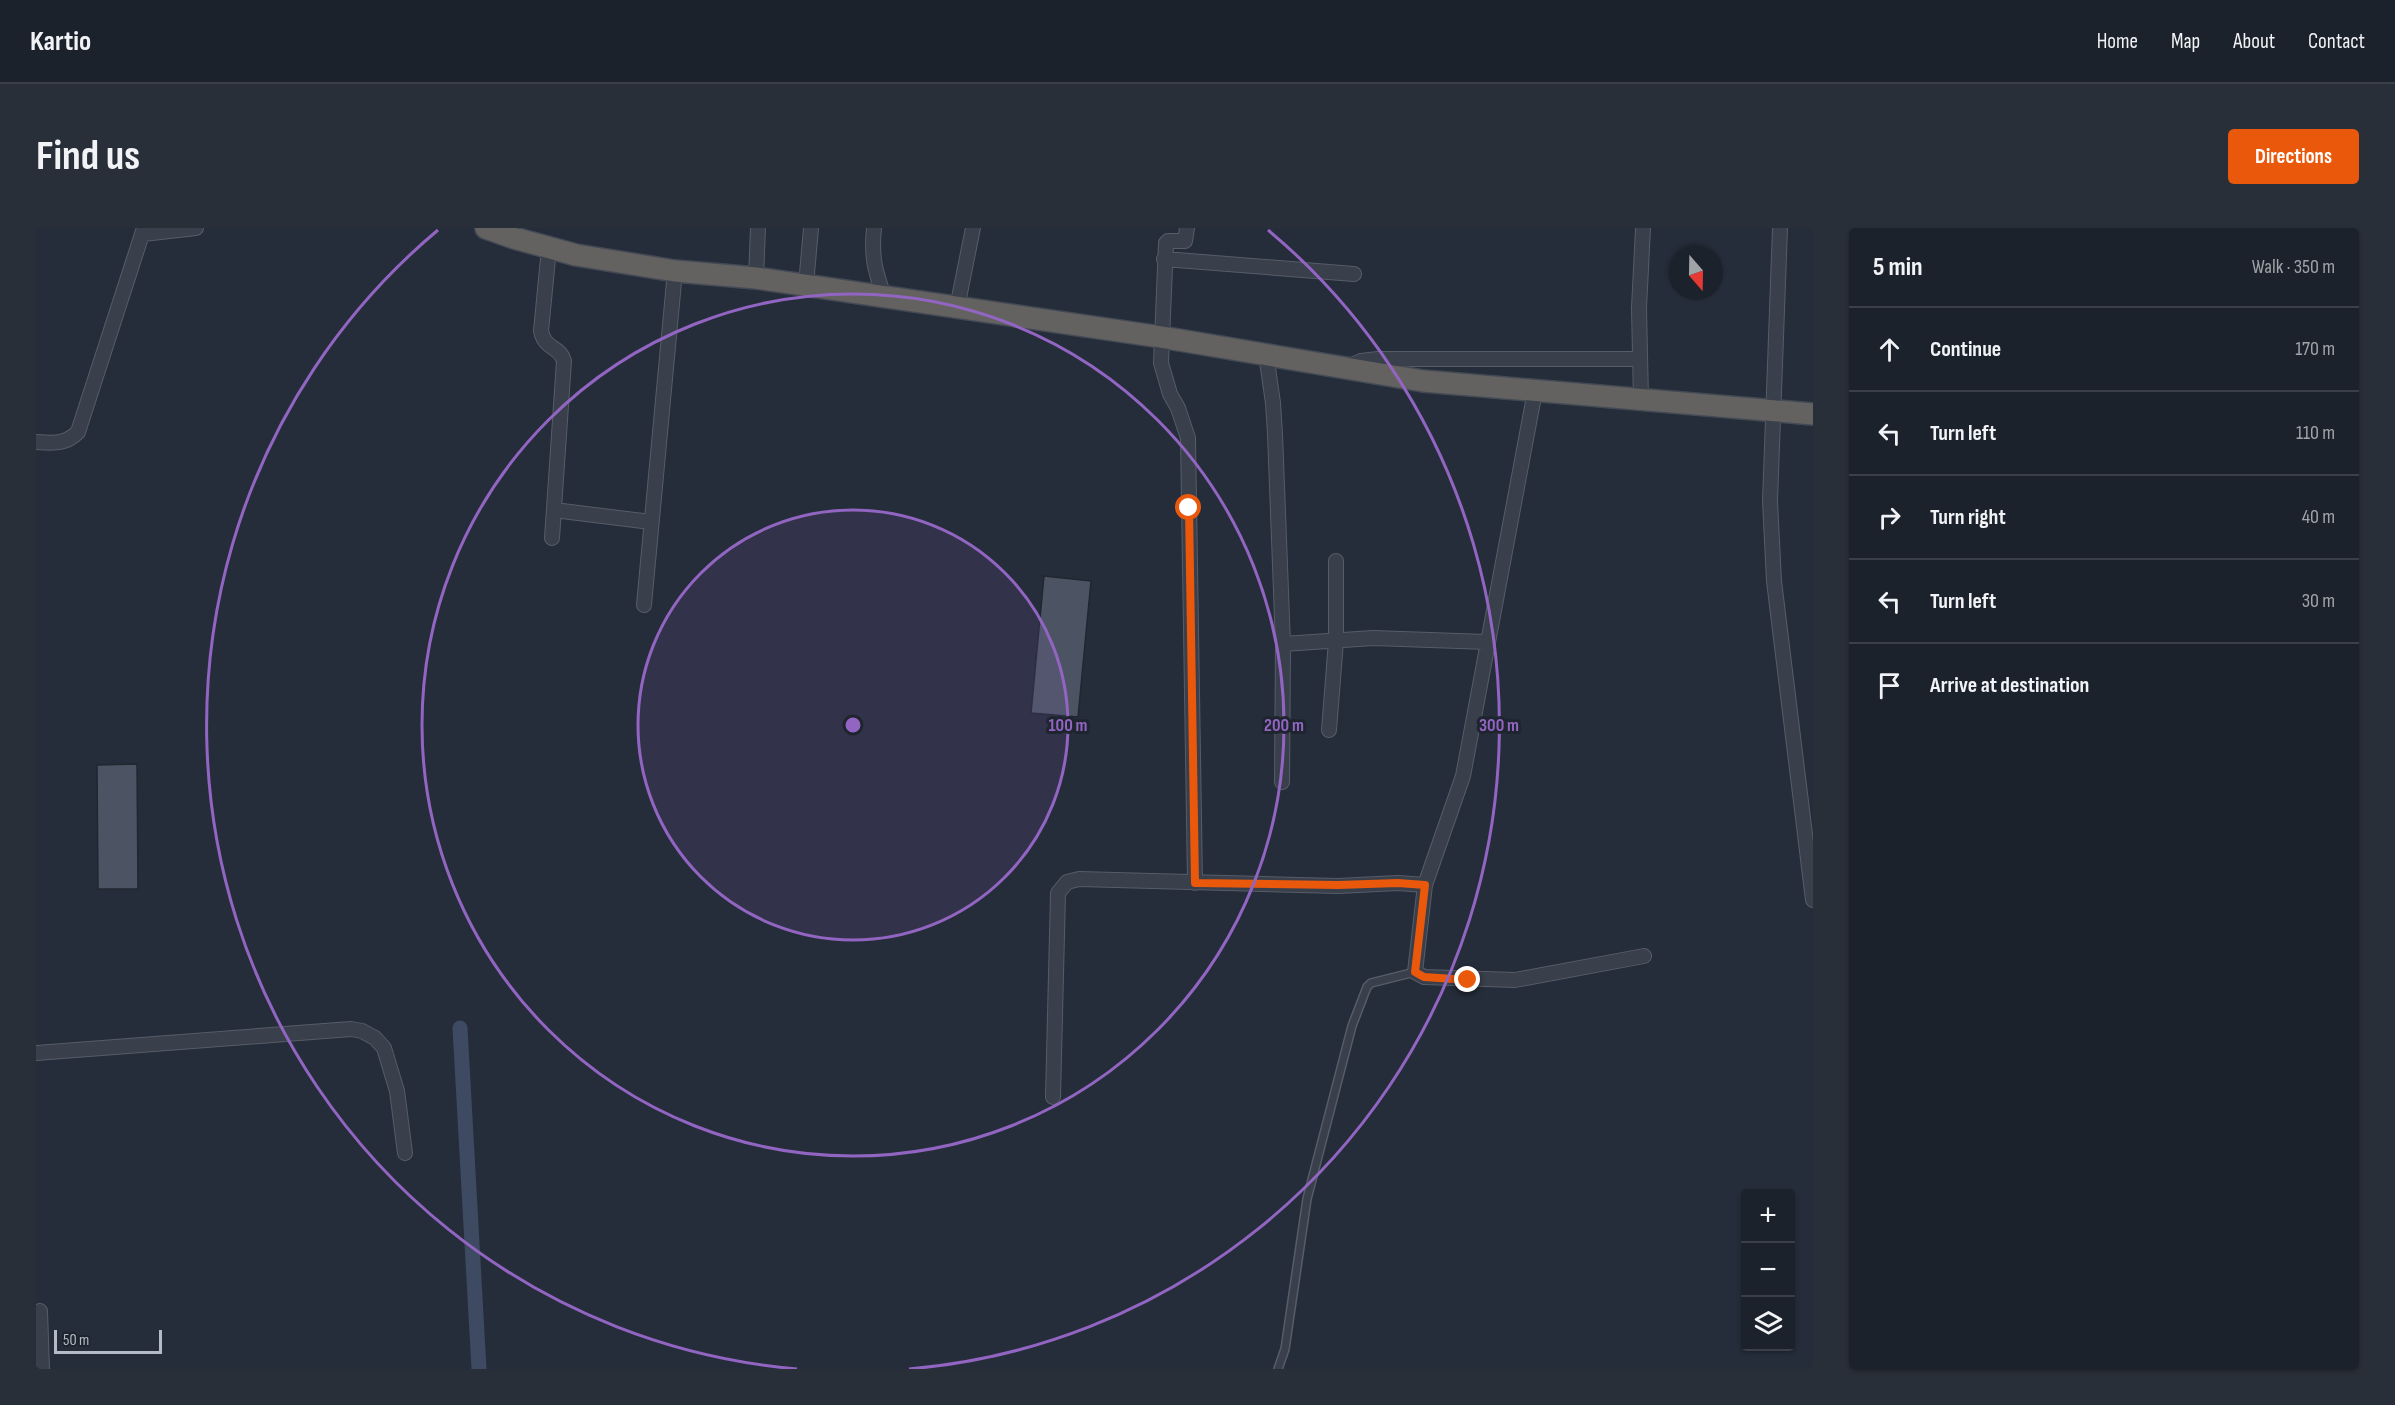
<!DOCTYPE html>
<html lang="en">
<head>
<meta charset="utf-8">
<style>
  body { margin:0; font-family:"Sofia Sans Condensed",sans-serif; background:#292f38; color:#f1f3f6 }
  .controls { position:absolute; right:18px; bottom:18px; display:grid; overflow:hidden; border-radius:6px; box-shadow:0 2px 4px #0004 }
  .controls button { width:54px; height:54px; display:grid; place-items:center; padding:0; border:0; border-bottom:2px solid #3a3f48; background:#1c222c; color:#f1f3f6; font:30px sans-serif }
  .compass { position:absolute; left:1633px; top:18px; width:54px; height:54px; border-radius:50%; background:#1c222c; box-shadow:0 2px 4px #0004; rotate:160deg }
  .scale { position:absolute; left:18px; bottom:15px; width:108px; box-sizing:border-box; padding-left:6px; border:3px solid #b4bac6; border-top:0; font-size:16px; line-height:21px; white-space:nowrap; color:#b4bac6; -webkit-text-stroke:4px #1e252f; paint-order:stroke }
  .stop { position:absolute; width:18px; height:18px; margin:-14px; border:4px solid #ea580c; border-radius:50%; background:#fff }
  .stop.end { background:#ea580c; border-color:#fff; box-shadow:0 2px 6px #0008 }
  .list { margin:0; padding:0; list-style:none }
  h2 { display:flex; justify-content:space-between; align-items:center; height:78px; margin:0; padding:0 24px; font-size:26px }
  h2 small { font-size:20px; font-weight:400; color:#a0a4a9 }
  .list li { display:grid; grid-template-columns:39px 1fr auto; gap:18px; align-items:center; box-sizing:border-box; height:84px; padding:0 24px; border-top:2px solid #3a3f48 }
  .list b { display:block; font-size:22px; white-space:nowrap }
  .list em { font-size:20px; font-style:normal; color:#a0a4a9 }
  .icon { flex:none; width:33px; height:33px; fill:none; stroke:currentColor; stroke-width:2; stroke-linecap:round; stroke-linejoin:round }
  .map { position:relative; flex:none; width:1777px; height:1141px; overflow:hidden; border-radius:6px }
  header { display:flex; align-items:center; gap:36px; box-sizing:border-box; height:84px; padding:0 30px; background:#1c222c; border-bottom:2px solid #3a3f48 }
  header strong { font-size:28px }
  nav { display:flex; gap:33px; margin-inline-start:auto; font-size:21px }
  .intro { display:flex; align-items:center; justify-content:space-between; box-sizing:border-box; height:144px; padding:0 36px }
  h1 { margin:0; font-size:42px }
  .button { padding:15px 27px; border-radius:6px; background:#ea580c; color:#fff; font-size:21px; font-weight:700 }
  main { display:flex; gap:36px; padding:0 36px }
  aside { flex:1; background:#1c222c; border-radius:6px; box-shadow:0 2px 4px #0004 }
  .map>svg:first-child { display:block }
</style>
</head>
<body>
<header>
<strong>Kartio</strong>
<nav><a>Home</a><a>Map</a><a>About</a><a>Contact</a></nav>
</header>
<div class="intro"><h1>Find us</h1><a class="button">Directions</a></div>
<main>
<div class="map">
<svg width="1777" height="1141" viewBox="0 0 1777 1141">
  <rect width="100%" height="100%" fill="#252d3a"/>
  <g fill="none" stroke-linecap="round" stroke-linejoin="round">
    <path stroke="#3d4a62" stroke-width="15" d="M424 800 443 1141"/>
  </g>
  <path fill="#4c5463" stroke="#202731" stroke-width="1.5" d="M1008 348 1055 353 1042 489 995 485Z
    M101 536 102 661H62L61 537Z"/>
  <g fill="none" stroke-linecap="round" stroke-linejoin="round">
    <defs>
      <path id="service" d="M1242 1141 1249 1121 1271 971 1316 798 1331 759 1335 755 1379 744"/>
      <path id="minor" d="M838 0C835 29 839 43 849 71
        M1151 0 1149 13H1132L1130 15 1125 135 1134 166 1142 180 1152 210 1159 655
        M1744 0 1734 273 1738 353 1777 672
        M107 6 160 0
        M513 20 505 103C509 122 524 118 528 133L516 310
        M1128 31 1318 46
        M720 50 722 0
        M770 57 775 0
        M921 80 937 0
        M1230 126 1237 175 1239 206 1247 416 1246 554
        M1311 139 1325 133 1342 131H1604
        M1499 163 1427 548 1389 657 1379 744 1388 749 1479 752 1608 728
        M1605 172 1603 80 1607 0
        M0 214C17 215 29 217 42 204L108 0
        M518 282 615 294
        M608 377 639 43
        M1247 416 1337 410 1451 414
        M1293 502 1300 413V333
        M0 825 315 801 326 803 339 810 348 820 361 863 369 925
        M1017 869 1022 665 1031 654 1043 651 1302 658 1362 655 1389 657
        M4 1083 6 1141"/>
      <path id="trunk" d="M450 0 478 10 540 27 639 43 720 50 1125 109 1387 153 1777 186"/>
    </defs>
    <use href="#service" stroke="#575d68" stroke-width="10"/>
    <use href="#minor" stroke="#575d68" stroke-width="16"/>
    <use href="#trunk" stroke="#444a55" stroke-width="24"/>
    <use href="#service" stroke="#393f4b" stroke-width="7"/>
    <use href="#minor" stroke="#393f4b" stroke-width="14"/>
    <use href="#trunk" stroke="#646260" stroke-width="21"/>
  </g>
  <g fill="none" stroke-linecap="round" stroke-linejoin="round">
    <path stroke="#ea580c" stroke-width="8" d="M1153 280 1159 655 1302 657 1362 655 1389 657 1379 744 1388 749 1432 752"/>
  </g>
  <circle cx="817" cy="497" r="215" fill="#9265c2" fill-opacity=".12"/>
  <g fill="none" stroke="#9265c2" stroke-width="3">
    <circle cx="817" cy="497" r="215"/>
    <circle cx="817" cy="497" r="431"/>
    <path d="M761 1141A646 646 0 0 1 402 2M1232 2A646 646 0 0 1 873 1141"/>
  </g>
  <circle cx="817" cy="497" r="9" fill="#9265c2" stroke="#1e252f" stroke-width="3"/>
  <g font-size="18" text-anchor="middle" font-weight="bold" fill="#9265c2" stroke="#1e252f" stroke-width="6" stroke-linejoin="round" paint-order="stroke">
    <text x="1032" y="503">100 m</text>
    <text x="1248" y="503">200 m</text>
    <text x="1463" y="503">300 m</text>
  </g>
</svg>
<div class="controls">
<button>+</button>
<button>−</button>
<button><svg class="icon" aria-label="layers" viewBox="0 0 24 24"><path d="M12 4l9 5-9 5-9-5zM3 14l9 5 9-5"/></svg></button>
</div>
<svg class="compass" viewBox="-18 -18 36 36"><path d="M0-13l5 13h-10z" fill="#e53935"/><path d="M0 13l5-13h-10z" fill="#a0a4a9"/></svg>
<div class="scale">50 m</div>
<div class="stop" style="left:1153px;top:280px"></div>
<div class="stop end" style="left:1432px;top:752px"></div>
</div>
<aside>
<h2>5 min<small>Walk · 350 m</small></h2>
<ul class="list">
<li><svg class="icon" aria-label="ahead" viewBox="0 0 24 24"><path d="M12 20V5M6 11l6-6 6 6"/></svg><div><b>Continue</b></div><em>170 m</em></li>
<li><svg class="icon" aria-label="left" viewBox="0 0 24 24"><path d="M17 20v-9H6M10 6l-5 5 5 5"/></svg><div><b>Turn left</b></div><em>110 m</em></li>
<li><svg class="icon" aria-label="right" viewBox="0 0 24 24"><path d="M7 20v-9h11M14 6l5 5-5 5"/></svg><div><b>Turn right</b></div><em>40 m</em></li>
<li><svg class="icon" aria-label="left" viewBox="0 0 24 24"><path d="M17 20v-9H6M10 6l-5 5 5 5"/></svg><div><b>Turn left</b></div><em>30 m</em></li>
<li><svg class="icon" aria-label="arrive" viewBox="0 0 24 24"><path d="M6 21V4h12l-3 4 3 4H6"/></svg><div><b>Arrive at destination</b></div></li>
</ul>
</aside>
</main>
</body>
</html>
